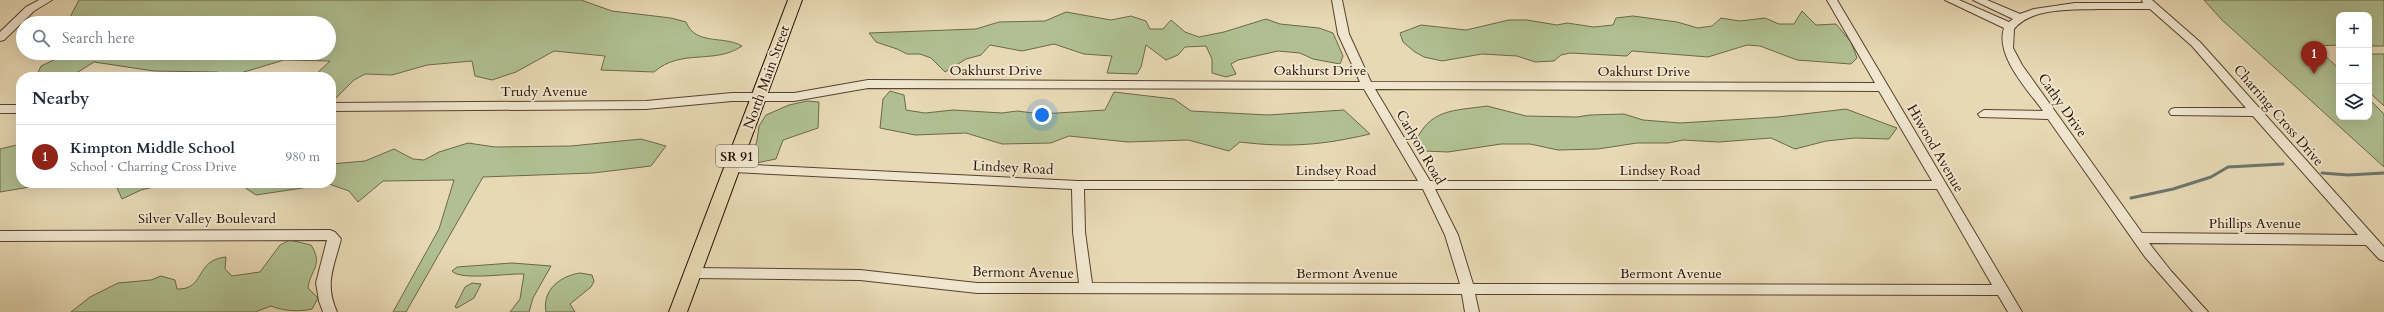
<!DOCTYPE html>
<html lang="en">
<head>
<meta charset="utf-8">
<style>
  body { margin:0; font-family:Cardo,serif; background:#f2f2f3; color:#1f2937 }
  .controls { position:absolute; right:12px; top:12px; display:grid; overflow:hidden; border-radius:8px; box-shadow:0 4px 16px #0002 }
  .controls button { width:36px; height:36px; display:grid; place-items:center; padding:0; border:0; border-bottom:1px solid #e0e1e3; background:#fff; color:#1f2937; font:20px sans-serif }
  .you { position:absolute; left:1042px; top:115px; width:14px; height:14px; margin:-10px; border:3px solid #fff; border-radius:50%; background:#1a73e8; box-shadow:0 0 0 6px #1a73e833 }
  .badge { display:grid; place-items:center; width:26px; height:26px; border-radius:50%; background:#8f2418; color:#fff; font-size:13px; font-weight:700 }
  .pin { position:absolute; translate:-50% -33px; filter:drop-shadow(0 1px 2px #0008) }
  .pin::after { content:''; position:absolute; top:21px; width:14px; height:12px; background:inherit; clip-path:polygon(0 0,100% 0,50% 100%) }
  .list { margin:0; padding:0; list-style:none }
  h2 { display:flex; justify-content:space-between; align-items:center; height:52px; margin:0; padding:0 16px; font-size:17px }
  h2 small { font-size:13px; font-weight:400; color:#747a83 }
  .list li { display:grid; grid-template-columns:26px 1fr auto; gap:12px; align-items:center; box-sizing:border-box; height:64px; padding:0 16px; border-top:1px solid #e0e1e3 }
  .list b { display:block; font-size:15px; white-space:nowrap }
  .list p { margin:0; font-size:13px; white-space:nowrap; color:#747a83 }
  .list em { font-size:13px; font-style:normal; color:#747a83 }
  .icon { flex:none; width:22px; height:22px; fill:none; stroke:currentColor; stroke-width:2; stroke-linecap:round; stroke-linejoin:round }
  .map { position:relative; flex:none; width:2384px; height:312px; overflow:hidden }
  .search { position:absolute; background:#fff; box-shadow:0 4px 16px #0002; left:16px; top:16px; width:320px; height:44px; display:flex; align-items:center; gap:10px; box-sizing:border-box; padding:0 14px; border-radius:22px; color:#747a83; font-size:15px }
  .panel { position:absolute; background:#fff; box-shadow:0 4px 16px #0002; left:16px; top:72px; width:320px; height:116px; border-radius:16px }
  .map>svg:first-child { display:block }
</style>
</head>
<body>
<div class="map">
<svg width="2384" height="312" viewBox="0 0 2384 312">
  <rect width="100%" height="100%" fill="#e8d9b5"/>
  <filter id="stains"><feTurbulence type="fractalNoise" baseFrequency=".005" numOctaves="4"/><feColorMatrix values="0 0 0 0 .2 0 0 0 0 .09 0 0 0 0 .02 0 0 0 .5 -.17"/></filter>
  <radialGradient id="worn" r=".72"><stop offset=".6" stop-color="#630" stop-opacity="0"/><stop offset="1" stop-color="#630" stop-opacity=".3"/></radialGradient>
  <path fill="#b0c092" stroke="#6c6849" d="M79 0H581L612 11 671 18 686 22C696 46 723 35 742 46 715 65 681 48 654 72L601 70 605 56 554 51 516 72 492 80 475 76 472 61 427 65 392 75 365 74 354 80 335 99 331 100V77H313L330 61 284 60 234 75 216 72 154 71 94 62 70 77H36L41 66 58 58 59 53H329V23H67Z
    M2204 0H2384V46H2369V15H2339V45L2315 46 2339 69V117H2369V99L2384 114V167L2221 19Z
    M1802 11 1816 25 1836 24 1851 42 1857 58 1851 64 1797 60 1760 46 1747 45 1708 57 1632 51 1627 56 1570 53 1561 55 1554 61 1535 62 1517 56 1482 54 1442 61 1424 57 1415 52 1403 42 1400 33 1421 25 1466 30 1509 20H1527L1557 25 1567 23 1594 27 1613 25 1616 18 1633 16 1677 22 1698 28 1712 26 1721 18 1740 21 1765 18 1779 24H1794Z
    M1066 12 1111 20 1131 16 1146 21 1150 29H1163L1171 20 1185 32 1199 37 1224 32 1266 19 1280 24 1319 28 1333 33 1343 56 1340 64 1313 59 1300 53 1278 51 1238 60 1231 64 1236 74 1226 77 1212 73V59L1206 46 1185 47 1178 55 1166 60 1146 45 1141 67 1137 74 1107 73 1112 56 1084 54 1054 44 1022 51 990 45 981 55 966 59 945 72 931 58 920 54H907L897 49 876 42 869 33 976 29 999 22 1045 21Z
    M2369 54H2384V106L2369 92Z
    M890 91 904 95 906 110 925 113 953 110 1002 113 1017 111 1041 114 1105 110 1114 92 1174 99 1191 111 1268 115 1344 110 1370 134C1323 145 1289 148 1240 142L1229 151 1188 140 1128 142 1069 136 1051 143 1002 144 966 133 915 135 880 128 883 99Z
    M807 101 819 102 818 128 783 140 776 159 756 163 752 159 757 140 759 126 766 115 789 105Z
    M1487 106 1526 116 1577 117 1590 115 1624 114 1643 120 1680 123 1778 117 1846 109 1897 128 1889 139 1855 138 1826 141 1795 149 1771 138 1719 142 1683 140 1668 143H1637L1598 149 1558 150 1530 144H1501L1448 152 1424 151 1415 143C1430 108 1454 111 1487 106Z
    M641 139 666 146 651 166 593 173 483 177 406 312H393L439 229 454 180 383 181 358 202 349 191 329 184 256 195 238 183H331V164L365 161 394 149 413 159 424 160 439 152 468 143 495 147 571 146Z
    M21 144V183H54L0 192V149Z
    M115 183H170L141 190 122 199Z
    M290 240 311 245C324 265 310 270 308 288L318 298 312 309C299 312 283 311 271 306L255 312H71L90 297 118 283 151 280 161 276 175 280 177 289C206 290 194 260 226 257L225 269 232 276 260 272 280 245Z
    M512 263 551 266 533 298 529 312H510L520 299 524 274C510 273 460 281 452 271L457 267Z
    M580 273 592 275 594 281 591 287 570 304 575 312H546C542 290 560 276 580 273Z
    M472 283 481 284 474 298 457 308 455 307 465 287Z"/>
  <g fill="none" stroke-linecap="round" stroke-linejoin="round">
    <path stroke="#6c756e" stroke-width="3" d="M2322 173 2348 175 2384 173
      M2131 198 2173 189 2211 177 2228 167 2283 164"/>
    <defs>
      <path id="minor" d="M39 0H52L34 11 4 40 0 41V32L26 7Z
        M1332 0H1342L1349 34 1371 82 1875 83 1827 0H1837L2022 312H2008L1998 295 1475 294 1479 312H1465L1462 294 977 293 860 280 693 278 688 276 686 273 688 270 693 268 860 270 977 283H1079L1073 232 1072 189 733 172 727 168 733 164 1078 181H1418L1364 89 868 88 794 101H732L646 109 331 111V103L646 101 732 93H794L868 80 1360 82 1338 34ZM1375 89 1879 91 1932 181H1430ZM1084 189H1423L1445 235 1460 284 1092 283 1085 232ZM1435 189H1937L1992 285 1473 284 1458 235Z
        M1945 0H1959L2009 22 2013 19 1973 0H1987L2020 14 2034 9 2075 3H2143L2142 0H2152L2200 42 2375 237 2384 247V261L2379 259 2366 245 2149 243 2171 271 2208 312H2193L2145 257 2048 119 1980 117 1978 114 1984 110 2043 111C2028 90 1995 56 2004 28ZM2098 9H2150L2192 46 2246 108H2175L2171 109 2169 112 2171 115 2253 116 2358 235 2142 233 2022 65 2013 48 2014 29C2032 7 2072 10 2098 9Z
        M0 105H21V113H0Z
        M330 230 335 232 341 239C334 267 324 283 337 312H323L319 301 316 283 327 240 0 241V231Z"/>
      <path id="major" d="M788 0H802L687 312H669Z"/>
    </defs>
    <use href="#minor" stroke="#57422d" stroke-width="2"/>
    <use href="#major" stroke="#271000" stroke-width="2"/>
    <use href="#minor" fill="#f0e6cf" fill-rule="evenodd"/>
    <use href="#major" fill="#e8d9b5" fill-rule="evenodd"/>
  </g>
  <g text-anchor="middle" stroke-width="4" stroke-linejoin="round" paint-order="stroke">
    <rect fill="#f0e6cf" stroke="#63503e" stroke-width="1" x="716" y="145" width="42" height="22" rx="3"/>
    <g font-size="13" font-weight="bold" fill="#271000">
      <text x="737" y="161">SR 91</text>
    </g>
    <g font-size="14" fill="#271000" stroke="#f0e6cf">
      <text x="996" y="75">Oakhurst Drive</text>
      <text x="1320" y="75">Oakhurst Drive</text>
      <text x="1644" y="76">Oakhurst Drive</text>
      <text transform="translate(766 77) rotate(-70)" y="5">North Main Street</text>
      <text x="544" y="96">Trudy Avenue</text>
      <text transform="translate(2063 105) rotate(55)" y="5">Cathy Drive</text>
      <text transform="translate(2279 115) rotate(49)" y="5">Charring Cross Drive</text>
      <text transform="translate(1421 147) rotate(60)" y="5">Carlyon Road</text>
      <text transform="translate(1936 148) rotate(60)" y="5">Hiwood Avenue</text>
      <text transform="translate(1013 167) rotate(3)" y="5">Lindsey Road</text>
      <text x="1336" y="175">Lindsey Road</text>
      <text x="1660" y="175">Lindsey Road</text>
      <text x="207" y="223">Silver Valley Boulevard</text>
      <text x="2255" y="228">Phillips Avenue</text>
      <text transform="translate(1023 272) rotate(1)" y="5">Bermont Avenue</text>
      <text x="1347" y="278">Bermont Avenue</text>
      <text x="1671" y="278">Bermont Avenue</text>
    </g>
  </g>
  <rect width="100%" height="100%" filter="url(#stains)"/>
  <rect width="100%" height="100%" fill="url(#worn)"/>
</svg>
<div class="controls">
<button>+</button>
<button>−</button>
<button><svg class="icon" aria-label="layers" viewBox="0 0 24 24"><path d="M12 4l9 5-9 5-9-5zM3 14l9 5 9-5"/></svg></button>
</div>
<div class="you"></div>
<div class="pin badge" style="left:2314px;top:74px">1</div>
<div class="search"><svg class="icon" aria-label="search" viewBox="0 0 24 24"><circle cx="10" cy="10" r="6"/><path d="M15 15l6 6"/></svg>Search here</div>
<section class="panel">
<h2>Nearby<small></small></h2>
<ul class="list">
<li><span class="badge">1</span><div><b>Kimpton Middle School</b><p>School · Charring Cross Drive</p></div><em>980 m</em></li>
</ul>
</section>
</div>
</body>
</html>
